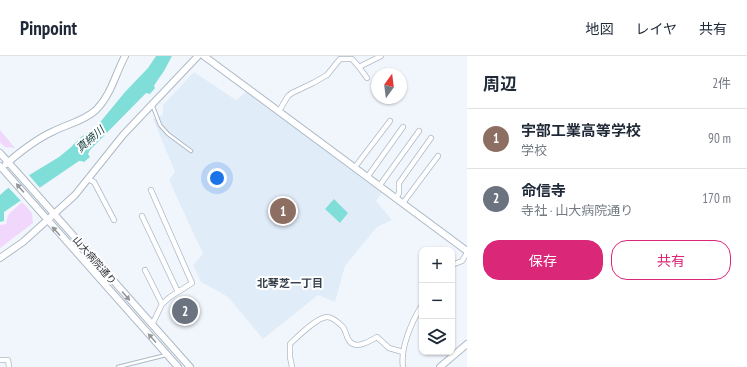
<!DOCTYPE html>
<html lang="ja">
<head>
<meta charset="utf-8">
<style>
  body { margin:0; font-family:"PT Sans Narrow","Noto Sans JP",sans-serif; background:#f6f6f7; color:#1f2937 }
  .controls { position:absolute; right:12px; bottom:12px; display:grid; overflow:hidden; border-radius:8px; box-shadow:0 1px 3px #0004 }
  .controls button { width:36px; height:36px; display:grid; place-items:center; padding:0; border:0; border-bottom:1px solid #e0e1e3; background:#fff; color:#1f2937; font:20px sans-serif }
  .compass { position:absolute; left:371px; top:12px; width:36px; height:36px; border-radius:50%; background:#fff; box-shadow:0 1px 3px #0004; rotate:14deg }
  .you { position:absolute; left:217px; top:122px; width:14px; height:14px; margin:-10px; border:3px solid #fff; border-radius:50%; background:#1a73e8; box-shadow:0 0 0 6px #1a73e833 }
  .badge { display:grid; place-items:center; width:26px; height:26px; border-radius:50%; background:#db2777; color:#fff; font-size:13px; font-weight:700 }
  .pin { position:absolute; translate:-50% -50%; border:2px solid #fff; box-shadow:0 1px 4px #0006 }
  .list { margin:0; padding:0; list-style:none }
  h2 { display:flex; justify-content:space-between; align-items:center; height:52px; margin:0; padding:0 16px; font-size:17px }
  h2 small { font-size:13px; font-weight:400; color:#747a83 }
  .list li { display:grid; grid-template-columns:26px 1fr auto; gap:12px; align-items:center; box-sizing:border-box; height:60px; padding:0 16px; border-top:1px solid #e0e1e3 }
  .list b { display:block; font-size:15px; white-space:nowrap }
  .list p { margin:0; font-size:13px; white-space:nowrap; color:#747a83 }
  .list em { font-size:13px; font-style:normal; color:#747a83 }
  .actions { display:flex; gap:8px; padding:12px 16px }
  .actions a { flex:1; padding:9px 0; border:1px solid #db2777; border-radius:16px; text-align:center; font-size:14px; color:#db2777 }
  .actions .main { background:#db2777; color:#fff }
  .icon { flex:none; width:22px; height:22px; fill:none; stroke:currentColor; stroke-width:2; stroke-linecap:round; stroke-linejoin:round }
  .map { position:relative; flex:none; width:467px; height:311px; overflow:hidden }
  header { display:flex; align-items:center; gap:24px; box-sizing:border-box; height:56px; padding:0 20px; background:#fff; border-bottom:1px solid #e0e1e3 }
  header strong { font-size:19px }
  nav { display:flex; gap:22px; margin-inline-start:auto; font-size:14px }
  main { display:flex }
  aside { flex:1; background:#fff }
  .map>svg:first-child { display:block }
</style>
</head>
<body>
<header>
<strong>Pinpoint</strong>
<nav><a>地図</a><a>レイヤ</a><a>共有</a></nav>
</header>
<main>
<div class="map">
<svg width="467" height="311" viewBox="0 0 467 311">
  <rect width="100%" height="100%" fill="#f1f6fc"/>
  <path fill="#e1ecf9" d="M194 16 236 44 246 36 382 137 376 145 392 164 377 171 345 210 335 246 318 239 263 283 228 241 216 234 201 226 193 209 203 198 169 124 175 116 153 63 163 59V49Z"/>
  <path fill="#f2d7fd" d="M0 74 15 92 5 91 0 86Z
    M22 146 32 157 33 167 0 192V169L6 168 8 159Z"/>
  <path fill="#80ded8" d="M156 0H172L164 15 155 28 154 30 155 32 150 38 146 37 90 94 88 98 90 101 84 106 81 105H79L4 156V165L0 166V139L8 132 59 101 70 92 81 81 97 70 125 36 148 12Z
    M334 143 348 157 340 167 325 153Z"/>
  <path fill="#f1f6fc" d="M27 117 41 133 22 146 7 130Z"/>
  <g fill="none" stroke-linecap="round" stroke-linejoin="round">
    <defs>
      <path id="service" d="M152 48 160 69 168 78 191 95
        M118 311 166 299"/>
      <path id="minor" d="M359 11 367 22
        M279 55 288 40 292 37 313 27 327 19 340 3H352L359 11 381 0
        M355 111 390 65
        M368 120 403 71
        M88 123 94 126 114 164
        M380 129 419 75
        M151 134 192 227 170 241 162 248 152 269
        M396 142 399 137V127L431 82
        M403 147 438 100
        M142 160 178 236
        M452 209 462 205 467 197
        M145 214 162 248
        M0 304H8L9 311
        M292 311 290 301V288C297 281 318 261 327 261 332 261 339 267 343 271 347 276 346 288 357 289 363 289 372 284 377 281L389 292 403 296
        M403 311C400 292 412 265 422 249"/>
      <path id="tertiary" d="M204 0 467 195
        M0 97 190 311
        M6 108C21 95 36 83 54 75 68 68 84 65 96 54 111 39 115 19 125 0
        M0 110 178 311
        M0 202 23 186 75 139 123 79 198 0
        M440 311 467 288"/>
    </defs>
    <use href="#service" stroke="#adb9c7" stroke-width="4.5"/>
    <use href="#minor" stroke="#adb9c7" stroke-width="6"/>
    <use href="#tertiary" stroke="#adb9c7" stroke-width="8"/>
    <use href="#service" stroke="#fff" stroke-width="2.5"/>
    <use href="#minor" stroke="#fff" stroke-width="4.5"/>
    <use href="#tertiary" stroke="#fff" stroke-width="6"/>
  </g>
  <defs><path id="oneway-solid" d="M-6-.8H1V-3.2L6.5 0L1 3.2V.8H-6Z"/></defs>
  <g fill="#94969a">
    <use href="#oneway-solid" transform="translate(20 132) rotate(-131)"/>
    <use href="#oneway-solid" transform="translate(56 175) rotate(-132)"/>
    <use href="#oneway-solid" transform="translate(126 240) rotate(49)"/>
    <use href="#oneway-solid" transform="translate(152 282) rotate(-132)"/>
  </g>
  <g text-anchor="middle" stroke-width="4" stroke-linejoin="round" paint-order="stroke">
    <g font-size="10" fill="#292e34" stroke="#fff">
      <text transform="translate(95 204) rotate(49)" y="4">山大病院通り</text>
    </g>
    <g font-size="11" font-style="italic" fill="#1b4744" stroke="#fff">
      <text transform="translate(90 83) rotate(-41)" y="4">真締川</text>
    </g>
    <g font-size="11" font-weight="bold" fill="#36404c" stroke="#fff">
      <text x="290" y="231">北琴芝一丁目</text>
    </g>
  </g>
</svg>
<div class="controls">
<button>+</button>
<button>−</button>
<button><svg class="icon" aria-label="layers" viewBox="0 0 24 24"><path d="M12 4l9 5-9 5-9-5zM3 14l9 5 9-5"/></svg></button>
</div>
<svg class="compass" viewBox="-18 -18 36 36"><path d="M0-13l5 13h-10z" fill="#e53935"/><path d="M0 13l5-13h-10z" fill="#747a83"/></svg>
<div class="you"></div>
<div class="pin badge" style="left:283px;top:155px;background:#8d6e63">1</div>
<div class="pin badge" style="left:185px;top:255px;background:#6b7280">2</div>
</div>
<aside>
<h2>周辺<small>2件</small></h2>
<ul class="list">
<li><span class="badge" style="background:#8d6e63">1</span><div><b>宇部工業高等学校</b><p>学校</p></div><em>90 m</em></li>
<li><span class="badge" style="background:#6b7280">2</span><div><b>命信寺</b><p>寺社 · 山大病院通り</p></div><em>170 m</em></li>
</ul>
<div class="actions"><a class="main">保存</a><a>共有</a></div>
</aside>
</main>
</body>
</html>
